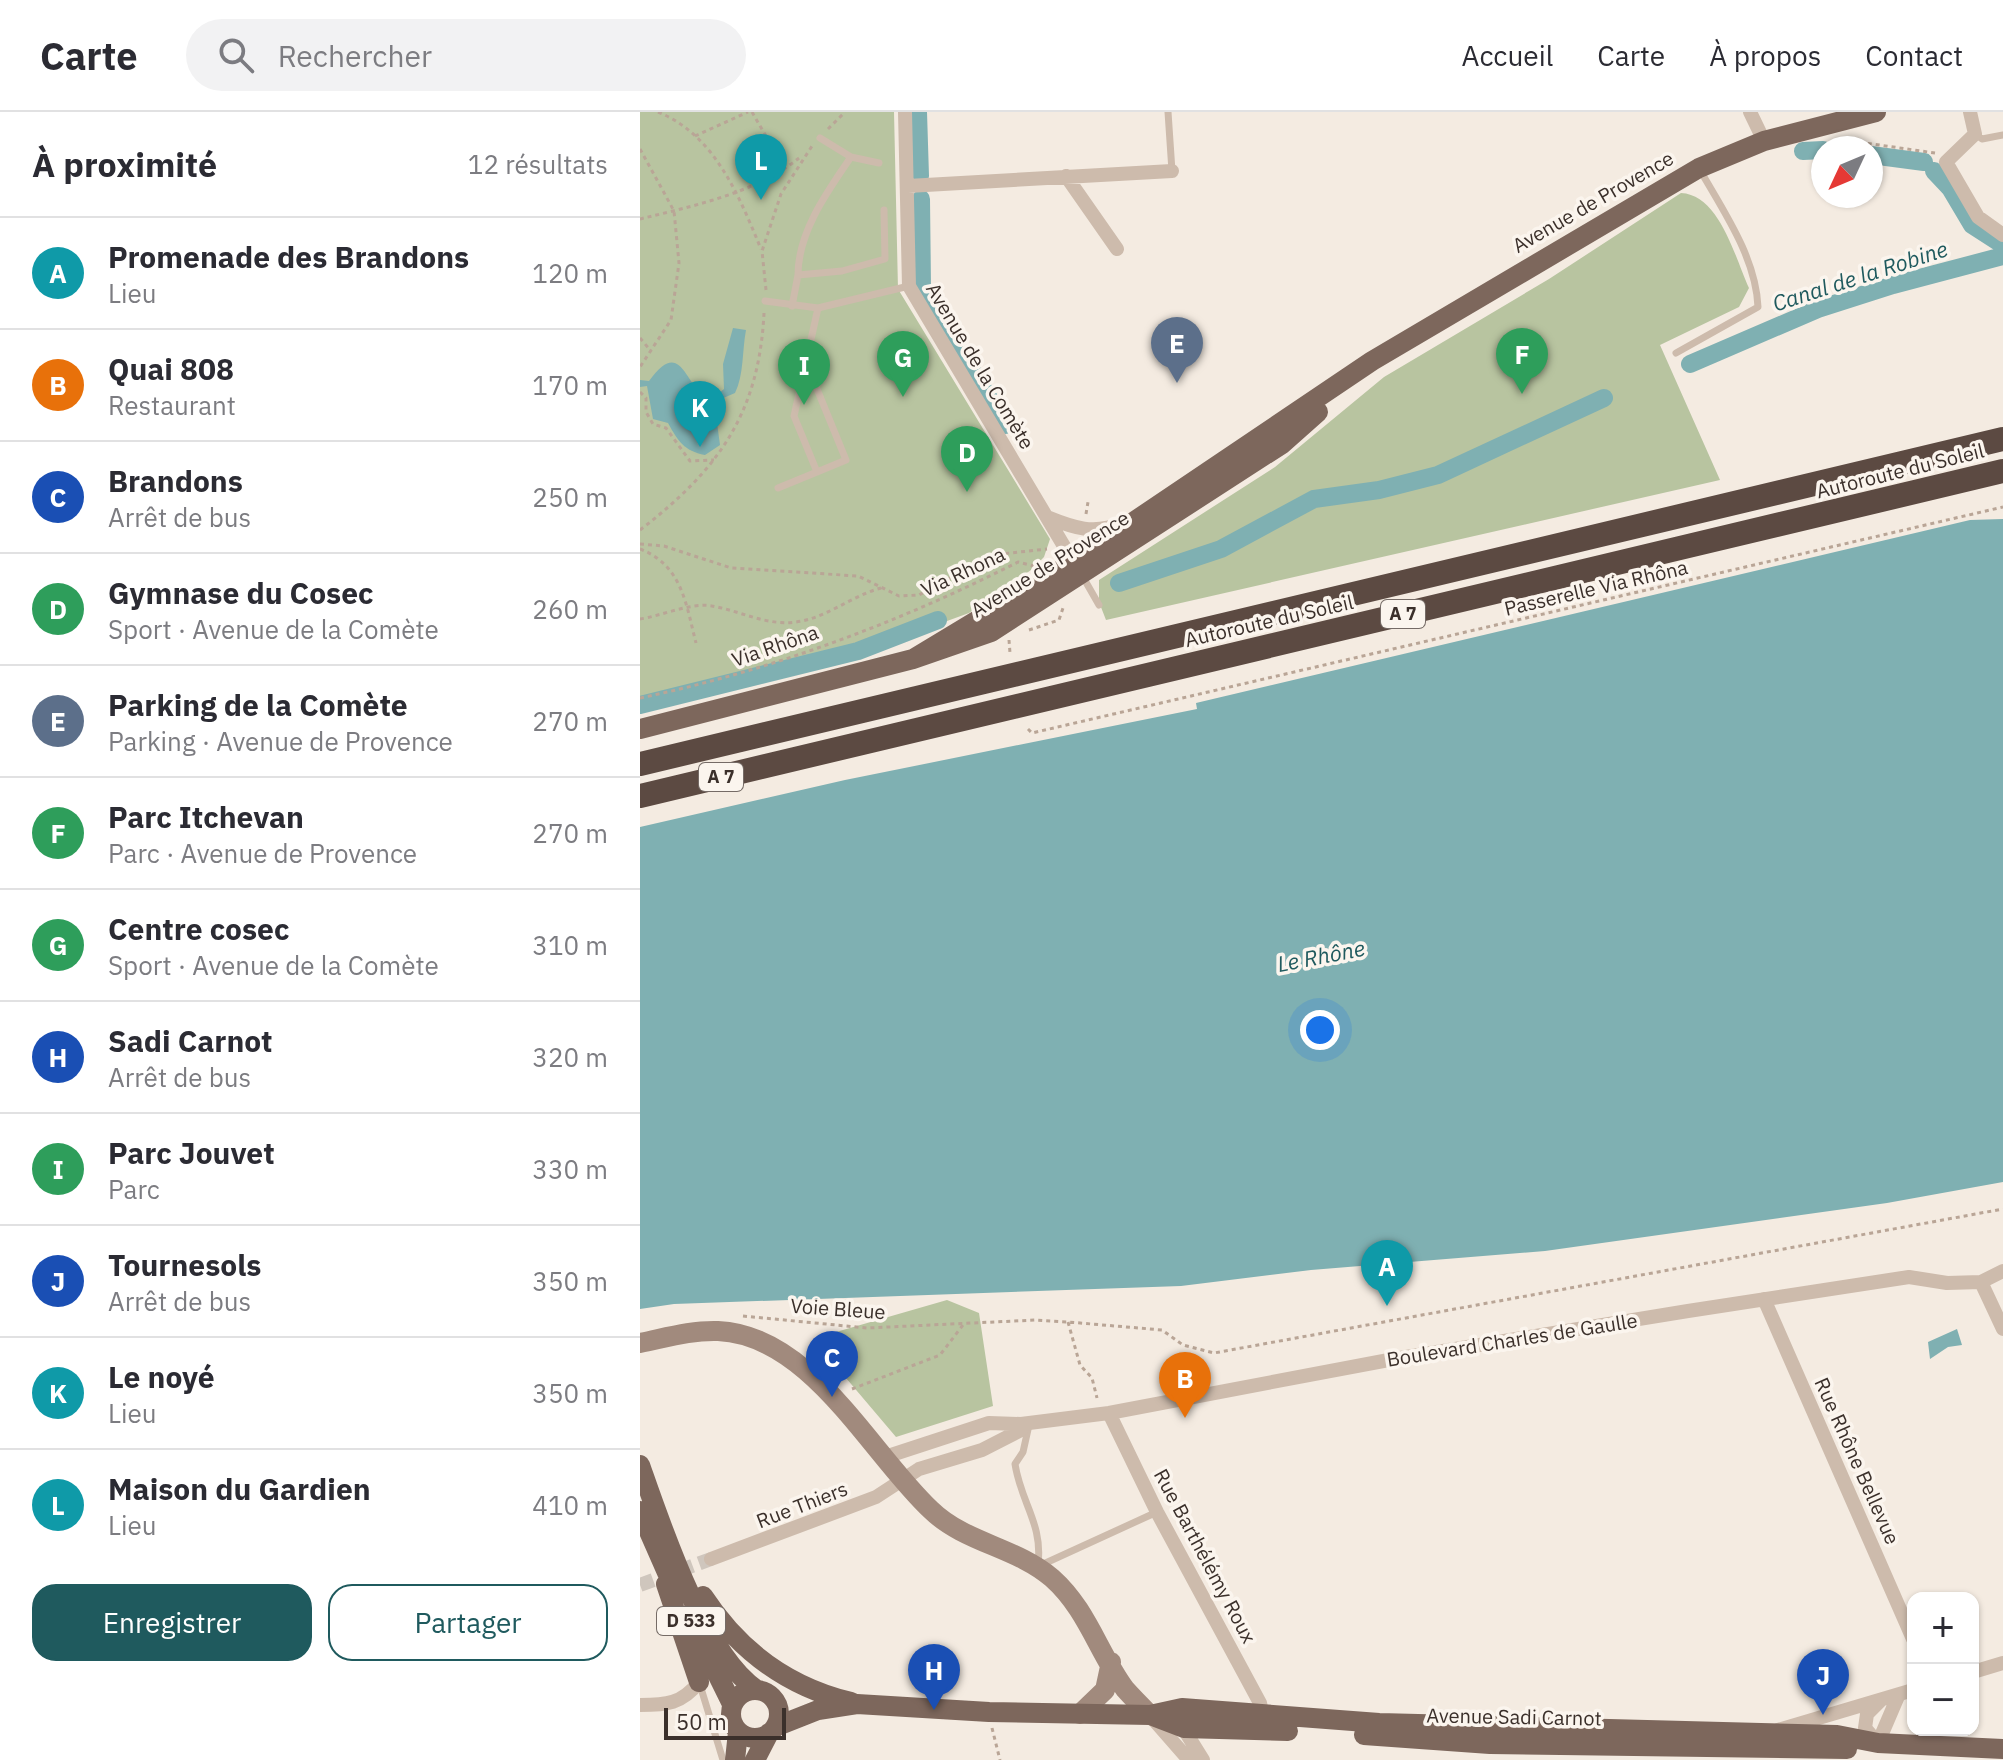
<!DOCTYPE html>
<html lang="fr">
<head>
<meta charset="utf-8">
<style>
  body { margin:0; font-family:"IBM Plex Sans",sans-serif; background:#f2f2f3; color:#2b2b33 }
  .controls { position:absolute; right:24px; bottom:24px; display:grid; overflow:hidden; border-radius:16px; box-shadow:0 2px 6px #0004 }
  .controls button { width:72px; height:72px; display:grid; place-items:center; padding:0; border:0; border-bottom:2px solid #e1e1e2; background:#fff; color:#2b2b33; font:40px sans-serif }
  .compass { position:absolute; left:1171px; top:24px; width:72px; height:72px; border-radius:50%; background:#fff; box-shadow:0 2px 6px #0004; rotate:226deg }
  .scale { position:absolute; left:24px; bottom:20px; width:122px; box-sizing:border-box; padding-left:8px; border:4px solid #3b302b; border-top:0; font-size:22px; line-height:28px; white-space:nowrap; color:#3b302b; -webkit-text-stroke:6px #fbf5ee; paint-order:stroke }
  .you { position:absolute; left:680px; top:918px; width:28px; height:28px; margin:-20px; border:6px solid #fff; border-radius:50%; background:#1a73e8; box-shadow:0 0 0 12px #1a73e833 }
  .badge { display:grid; place-items:center; width:52px; height:52px; border-radius:50%; background:#1f5a5e; color:#fff; font-size:26px; font-weight:700 }
  .pin { position:absolute; translate:-50% -66px; filter:drop-shadow(0 2px 4px #0008) }
  .pin::after { content:''; position:absolute; top:42px; width:28px; height:24px; background:inherit; clip-path:polygon(0 0,100% 0,50% 100%) }
  .list { margin:0; padding:0; list-style:none }
  h2 { display:flex; justify-content:space-between; align-items:center; height:104px; margin:0; padding:0 32px; font-size:34px }
  h2 small { font-size:26px; font-weight:400; color:#7c7c81 }
  .list li { display:grid; grid-template-columns:52px 1fr auto; gap:24px; align-items:center; box-sizing:border-box; height:112px; padding:0 32px; border-top:2px solid #e1e1e2 }
  .list b { display:block; font-size:30px; white-space:nowrap }
  .list p { margin:0; font-size:26px; white-space:nowrap; color:#7c7c81 }
  .list em { font-size:26px; font-style:normal; color:#7c7c81 }
  .actions { display:flex; gap:16px; padding:24px 32px }
  .actions a { flex:1; padding:18px 0; border:2px solid #1f5a5e; border-radius:24px; text-align:center; font-size:28px; color:#1f5a5e }
  .actions .main { background:#1f5a5e; color:#fff }
  .icon { flex:none; width:44px; height:44px; fill:none; stroke:currentColor; stroke-width:2; stroke-linecap:round; stroke-linejoin:round }
  .map { position:relative; flex:none; width:1363px; height:1648px; overflow:hidden }
  header { display:flex; align-items:center; gap:48px; box-sizing:border-box; height:112px; padding:0 40px; background:#fff; border-bottom:2px solid #e1e1e2 }
  header strong { font-size:38px }
  nav { display:flex; gap:44px; margin-inline-start:auto; font-size:28px }
  .search { width:560px; height:72px; background:#f2f2f3; display:flex; align-items:center; gap:20px; box-sizing:border-box; padding:0 28px; border-radius:44px; color:#7c7c81; font-size:30px }
  main { display:flex }
  aside { flex:1; background:#fff }
  .map>svg:first-child { display:block }
</style>
</head>
<body>
<header>
<strong>Carte</strong>
<div class="search"><svg class="icon" aria-label="search" viewBox="0 0 24 24"><circle cx="10" cy="10" r="6"/><path d="M15 15l6 6"/></svg>Rechercher</div>
<nav><a>Accueil</a><a>Carte</a><a>À propos</a><a>Contact</a></nav>
</header>
<main>
<aside>
<h2>À proximité<small>12 résultats</small></h2>
<ul class="list">
<li><span class="badge" style="background:#0f9aa8">A</span><div><b>Promenade des Brandons</b><p>Lieu</p></div><em>120 m</em></li>
<li><span class="badge" style="background:#e8710a">B</span><div><b>Quai 808</b><p>Restaurant</p></div><em>170 m</em></li>
<li><span class="badge" style="background:#1a4fb4">C</span><div><b>Brandons</b><p>Arrêt de bus</p></div><em>250 m</em></li>
<li><span class="badge" style="background:#2e9e5b">D</span><div><b>Gymnase du Cosec</b><p>Sport · Avenue de la Comète</p></div><em>260 m</em></li>
<li><span class="badge" style="background:#5c6f8a">E</span><div><b>Parking de la Comète</b><p>Parking · Avenue de Provence</p></div><em>270 m</em></li>
<li><span class="badge" style="background:#2e9e5b">F</span><div><b>Parc Itchevan</b><p>Parc · Avenue de Provence</p></div><em>270 m</em></li>
<li><span class="badge" style="background:#2e9e5b">G</span><div><b>Centre cosec</b><p>Sport · Avenue de la Comète</p></div><em>310 m</em></li>
<li><span class="badge" style="background:#1a4fb4">H</span><div><b>Sadi Carnot</b><p>Arrêt de bus</p></div><em>320 m</em></li>
<li><span class="badge" style="background:#2e9e5b">I</span><div><b>Parc Jouvet</b><p>Parc</p></div><em>330 m</em></li>
<li><span class="badge" style="background:#1a4fb4">J</span><div><b>Tournesols</b><p>Arrêt de bus</p></div><em>350 m</em></li>
<li><span class="badge" style="background:#0f9aa8">K</span><div><b>Le noyé</b><p>Lieu</p></div><em>350 m</em></li>
<li><span class="badge" style="background:#0f9aa8">L</span><div><b>Maison du Gardien</b><p>Lieu</p></div><em>410 m</em></li>
</ul>
<div class="actions"><a class="main">Enregistrer</a><a>Partager</a></div>
</aside>
<div class="map">
<svg width="1363" height="1648" viewBox="0 0 1363 1648">
  <rect width="100%" height="100%" fill="#f4ebe1"/>
  <path fill="#b8c4a0" d="M0 0H254L258 177 410 427 404 445 391 458 329 501 170 559 0 601Z
    M1041 81C1080 83 1095 146 1109 176L1099 195 1020 233 1080 368 466 508 459 490V468L635 355 744 265 909 167Z
    M307 1188 339 1201 353 1294 256 1325 189 1246 196 1220Z"/>
  <path fill="#7fb0b2" d="M93 216 106 218C102 239 104 263 95 281L81 287 75 296 80 333 65 343C44 339 38 329 28 311L13 307 7 274 0 275V268L9 269C37 231 42 259 62 285H74L84 277 83 252Z
    M1363 407V1070L1247 1091 905 1139 671 1158 541 1174 34 1192 0 1197V715L205 668 557 597 556 591 1330 408Z
    M1317 1217 1322 1233 1308 1235 1290 1247 1288 1230Z"/>
  <g fill="none" stroke-linecap="round" stroke-linejoin="round">
    <path stroke="#7fb0b2" stroke-width="18" d="M278 0 280 64
      M1163 39 1183 38
      M1231 43 1284 50
      M1294 59 1310 76 1332 113 1363 133
      M281 87 282 175 365 313
      M1050 252 1178 197 1253 173 1363 144
      M479 471 581 437 674 387 739 378 798 363 964 286
      M0 593 218 539 298 508"/>
    <path stroke="#cfc6bd" stroke-width="14" stroke-dasharray="14 7" stroke-linecap="butt" d="M0 1473 71 1447"/>
    <path stroke="#b9a596" stroke-width="3" stroke-dasharray="4 4" stroke-linecap="butt" d="M18 0C75 23 99 84 121 137
      M112 0 145 57
      M188 17 205 0
      M55 24 108 0
      M1204 28 1295 41
      M0 37 34 99 39 151 31 208 0 255
      M0 107C53 94 116 81 159 46
      M126 178 122 139 141 82 172 34
      M0 226 11 239
      M0 280 6 286V300L13 312 26 316 50 349 74 348
      M446 402 448 390
      M0 418C78 358 119 302 124 201
      M0 432 24 434 91 456 218 464 259 484 279 483 352 443 407 437
      M0 437C42 453 46 492 56 531
      M0 507C21 504 52 490 72 494 101 499 126 514 156 510 187 506 211 484 241 476
      M389 518 419 508 423 496
      M369 528 370 541
      M0 586C130 559 260 510 378 450L394 454
      M388 617 392 621 1363 395
      M103 1204 227 1216 396 1208 428 1210 522 1218 543 1233 574 1241 1363 1097
      M428 1210 440 1253 452 1266 457 1286
      M212 1277 300 1243 323 1213
      M352 1616 360 1648"/>
    <path stroke="#cdbbac" stroke-width="7" d="M528 0 532 59
      M1335 22 1342 27 1363 23
      M180 26 211 45
      M158 163C158 120 187 80 211 45L239 51
      M125 189 178 196 269 174
      M152 194 158 163 202 159 245 147 244 98
      M1036 241 1118 195C1116 146 1084 100 1060 58
      M166 250 206 348 177 360
      M138 376 177 360 154 304 178 196
      M443 465 459 493
      M389 1313 383 1340 375 1352C381 1391 403 1412 398 1452
      M399 1454 517 1400
      M60 1573 83 1648"/>
    <path stroke="#cdbbac" stroke-width="14" d="M265 0 269 174 437 456
      M1110 0 1124 29
      M1330 0 1335 22 1306 50 1338 105 1363 123
      M426 64 477 137
      M268 74 532 59
      M407 405C434 416 454 423 482 411
      M1341 1170 1363 1217
      M1124 1187 1273 1527
      M469 1301 517 1400 620 1591 623 1604
      M242 1346 349 1311 381 1312 469 1301 754 1247 1048 1199 1269 1165 1307 1171 1341 1170 1363 1159
      M71 1447 236 1385 279 1357 342 1338 381 1318V1312
      M1333 1560 1363 1551
      M1241 1588 1227 1602 1225 1616 1238 1631 1259 1582
      M0 1593C26 1593 42 1592 59 1570
      M513 1607 549 1648
      M540 1611 563 1648
      M1138 1618 1273 1578"/>
    <path stroke="#a18a7d" stroke-width="20" d="M0 1231C25 1226 52 1218 78 1219 171 1223 230 1341 291 1398 325 1431 376 1435 412 1466 447 1497 458 1540 485 1577 493 1586 502 1595 510 1603
      M440 1602 465 1578 471 1550"/>
    <path stroke="#7d675c" stroke-width="20" d="M273 547 434 450 732 249 1059 56 1124 29 1236 0
      M0 617 273 547 351 520 642 332 678 300
      M0 1353C21 1413 64 1543 117 1578
      M0 1399 36 1481
      M26 1472 59 1570
      M63 1484C99 1539 148 1575 211 1590
      M55 1517 92 1592
      M91 1602a24 24 0 1 1 48 0a24 24 0 1 1-48 0Z
      M510 1603 544 1616 648 1619
      M135 1615 178 1598 217 1592 349 1600 510 1603 542 1596 739 1611 1197 1623 1238 1631 1363 1637
      M724 1623 850 1632 1207 1637
      M95 1648 98 1620
      M115 1648 129 1621"/>
    <path stroke="#5c4a42" stroke-width="24" d="M0 652 1363 327
      M0 684 1363 359"/>
  </g>
  <g text-anchor="middle" stroke-width="7" stroke-linejoin="round" paint-order="stroke">
    <g fill="#fbf5ee" stroke="#756b66" stroke-width="2">
      <rect x="741" y="488" width="44" height="28" rx="6"/>
      <rect x="59" y="651" width="44" height="28" rx="6"/>
      <rect x="17" y="1495" width="68" height="28" rx="6"/>
    </g>
    <g font-size="18" font-weight="bold" fill="#3b302b">
      <text x="763" y="508">A 7</text>
      <text x="81" y="671">A 7</text>
      <text x="51" y="1515">D 533</text>
    </g>
    <g font-size="20" fill="#3b302b" stroke="#fbf5ee">
      <text transform="translate(953 90) rotate(-30)" y="7">Avenue de Provence</text>
      <text transform="translate(340 254) rotate(59)" y="7">Avenue de la Comète</text>
      <text transform="translate(1260 359) rotate(-14)" y="7">Autoroute du Soleil</text>
      <text transform="translate(410 452) rotate(-32)" y="7">Avenue de Provence</text>
      <text transform="translate(323 460) rotate(-25)" y="7">Via Rhona</text>
      <text transform="translate(956 476) rotate(-13)" y="7">Passerelle Via Rhôna</text>
      <text transform="translate(629 509) rotate(-13)" y="7">Autoroute du Soleil</text>
      <text transform="translate(135 534) rotate(-19)" y="7">Via Rhôna</text>
      <text transform="translate(198 1197) rotate(4)" y="7">Voie Bleue</text>
      <text transform="translate(872 1228) rotate(-9)" y="7">Boulevard Charles de Gaulle</text>
      <text transform="translate(1217 1349) rotate(66)" y="7">Rue Rhône Bellevue</text>
      <text transform="translate(162 1393) rotate(-21)" y="7">Rue Thiers</text>
      <text transform="translate(565 1444) rotate(62)" y="7">Rue Barthélémy Roux</text>
      <text transform="translate(874 1605) rotate(1)" y="7">Avenue Sadi Carnot</text>
    </g>
    <g font-size="22" font-style="italic" fill="#1f5a5e" stroke="#fbf5ee">
      <text transform="translate(1220 164) rotate(-18)" y="8">Canal de la Robine</text>
      <text transform="translate(681 844) rotate(-11)" y="8">Le Rhône</text>
    </g>
  </g>
</svg>
<div class="controls">
<button>+</button>
<button>−</button>
</div>
<svg class="compass" viewBox="-18 -18 36 36"><path d="M0-13l5 13h-10z" fill="#e53935"/><path d="M0 13l5-13h-10z" fill="#7c7c81"/></svg>
<div class="scale">50 m</div>
<div class="you"></div>
<div class="pin badge" style="left:747px;top:1194px;background:#0f9aa8">A</div>
<div class="pin badge" style="left:545px;top:1306px;background:#e8710a">B</div>
<div class="pin badge" style="left:192px;top:1285px;background:#1a4fb4">C</div>
<div class="pin badge" style="left:327px;top:380px;background:#2e9e5b">D</div>
<div class="pin badge" style="left:537px;top:271px;background:#5c6f8a">E</div>
<div class="pin badge" style="left:882px;top:282px;background:#2e9e5b">F</div>
<div class="pin badge" style="left:263px;top:285px;background:#2e9e5b">G</div>
<div class="pin badge" style="left:294px;top:1598px;background:#1a4fb4">H</div>
<div class="pin badge" style="left:164px;top:293px;background:#2e9e5b">I</div>
<div class="pin badge" style="left:1183px;top:1603px;background:#1a4fb4">J</div>
<div class="pin badge" style="left:60px;top:335px;background:#0f9aa8">K</div>
<div class="pin badge" style="left:121px;top:88px;background:#0f9aa8">L</div>
</div>
</main>
</body>
</html>
